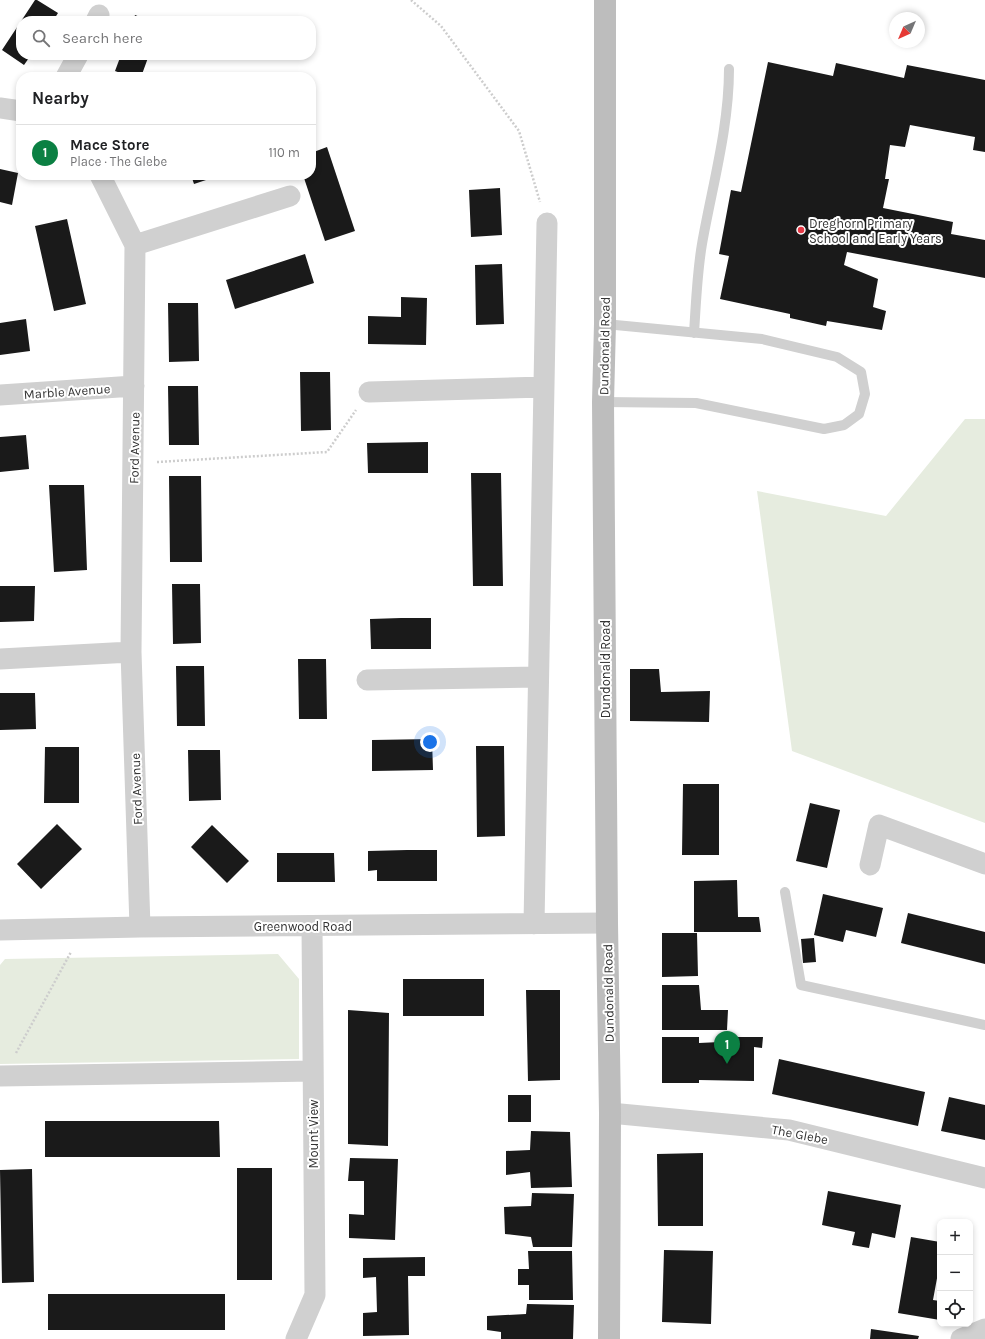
<!DOCTYPE html>
<html lang="en">
<head>
<meta charset="utf-8">
<style>
  body { margin:0; font-family:Karla,sans-serif; background:#f2f2f2; color:#202124 }
  .controls { position:absolute; right:12px; bottom:12px; display:grid; overflow:hidden; border-radius:8px; box-shadow:0 2px 6px #0003 }
  .controls button { width:36px; height:36px; display:grid; place-items:center; padding:0; border:0; border-bottom:1px solid #e0e0e0; background:#fff; color:#202124; font:20px sans-serif }
  .compass { position:absolute; left:889px; top:12px; width:36px; height:36px; border-radius:50%; background:#fff; box-shadow:0 2px 6px #0003; rotate:224deg }
  .you { position:absolute; left:430px; top:742px; width:14px; height:14px; margin:-10px; border:3px solid #fff; border-radius:50%; background:#1a73e8; box-shadow:0 0 0 6px #1a73e833 }
  .badge { display:grid; place-items:center; width:26px; height:26px; border-radius:50%; background:#0b8043; color:#fff; font-size:13px; font-weight:700 }
  .pin { position:absolute; translate:-50% -33px; filter:drop-shadow(0 1px 2px #0008) }
  .pin::after { content:''; position:absolute; top:21px; width:14px; height:12px; background:inherit; clip-path:polygon(0 0,100% 0,50% 100%) }
  .list { margin:0; padding:0; list-style:none }
  h2 { display:flex; justify-content:space-between; align-items:center; height:52px; margin:0; padding:0 16px; font-size:17px }
  h2 small { font-size:13px; font-weight:400; color:#757577 }
  .list li { display:grid; grid-template-columns:26px 1fr auto; gap:12px; align-items:center; box-sizing:border-box; height:56px; padding:0 16px; border-top:1px solid #e0e0e0 }
  .list b { display:block; font-size:15px; white-space:nowrap }
  .list p { margin:0; font-size:13px; white-space:nowrap; color:#757577 }
  .list em { font-size:13px; font-style:normal; color:#757577 }
  .icon { flex:none; width:22px; height:22px; fill:none; stroke:currentColor; stroke-width:2; stroke-linecap:round; stroke-linejoin:round }
  .map { position:relative; flex:none; width:985px; height:1339px; overflow:hidden }
  .search { position:absolute; background:#fff; box-shadow:0 2px 6px #0003; left:16px; top:16px; width:300px; height:44px; display:flex; align-items:center; gap:10px; box-sizing:border-box; padding:0 14px; border-radius:16px; color:#757577; font-size:15px }
  .panel { position:absolute; background:#fff; box-shadow:0 2px 6px #0003; left:16px; top:72px; width:300px; height:108px; border-radius:16px }
  .map>svg:first-child { display:block }
</style>
</head>
<body>
<div class="map">
<svg width="985" height="1339" viewBox="0 0 985 1339">
  <rect width="100%" height="100%" fill="#fff"/>
  <path fill="#e6ecdf" d="M965 419H985V823L792 751 757 491 886 516Z
    M278 954 299 979V1059L0 1064V965L5 959Z"/>
  <path fill="#1a1a1a" d="M35 0H37L58 13 53 21H21V55H31L24 65 2 50Z
    M135 15 150 21H133Z
    M121 55H149L141 77H131L115 71Z
    M768 62 833 76 836 63 904 78 907 65 985 80V152L973 150 975 137 910 125 905 147 890 145 885 179H889L883 208 953 222 951 234 985 240V278L847 252 844 265 878 279 873 307 886 311 882 330 827 321 826 326 790 318V314L720 299 729 256 719 254 731 190 741 192Z
    M327 147 355 231 325 241 303 175H311V153Z
    M0 169 18 173 12 205 0 202Z
    M191 175H221L194 184Z
    M500 188 502 235 471 237 469 190Z
    M67 219 86 304 54 311 35 226Z
    M305 254 314 283 235 309 226 280Z
    M502 264 504 324 476 325 475 265Z
    M401 297 427 298 426 345 368 344V316L401 317Z
    M168 303H198L199 361 169 362Z
    M26 319 30 351 0 355V323Z
    M300 372H330L331 430 301 431Z
    M168 386H198L199 445H169Z
    M26 435 29 469 0 472V437Z
    M428 442V473H368L367 443Z
    M471 473H501L503 586H473Z
    M169 476H201L202 562H170Z
    M49 485H84L87 570 54 572Z
    M172 584H200L201 643 173 644Z
    M0 586H35L34 621 0 622Z
    M401 618H431V649H371L370 619Z
    M298 659H326L327 719H299Z
    M176 666H204L205 726H177Z
    M630 669H659L661 692 710 691 709 722 630 721Z
    M0 693H35L36 729 0 730Z
    M432 739 433 770 372 771V740Z
    M476 746H504L505 836 477 837Z
    M45 747H79V803H44Z
    M188 750H220L221 800 189 801Z
    M683 784H719V855H682Z
    M810 803 840 810 827 868 796 861Z
    M57 824 82 849 41 889 17 864Z
    M212 825 249 861 227 883 191 847Z
    M407 850H437V881H377V870L368 871V851Z
    M277 853H334L335 882H277Z
    M737 880 738 917H759L761 932H694V881Z
    M823 894 883 908 876 937 846 930 843 942 814 935Z
    M908 913 985 932V964L901 943Z
    M662 933H697L698 976 662 977Z
    M814 938 816 962 803 963 801 939Z
    M403 979H484V1016H403Z
    M662 985H699L701 1010H728L727 1030H662Z
    M526 990H560V1080L528 1081Z
    M348 1010 389 1013 388 1146 348 1144Z
    M662 1037H699V1043L720 1042V1037H763L762 1048 754 1047V1081L699 1080V1083H662Z
    M779 1059 925 1092 918 1126 772 1094Z
    M508 1095H531V1122H508Z
    M949 1097 985 1105V1140L941 1131Z
    M45 1121H219L220 1157H45Z
    M531 1131 570 1132 572 1187 531 1188 530 1172 506 1175V1151L530 1150Z
    M703 1153V1226H658L657 1154Z
    M350 1158 398 1159 395 1240 349 1238V1214L364 1215V1181H348Z
    M237 1168H272V1280H237Z
    M32 1169 34 1282 2 1283 0 1170Z
    M828 1191 901 1205 895 1238 872 1233 869 1248 852 1245 855 1232 822 1225Z
    M532 1193 574 1194 572 1247H533L531 1237 505 1234 504 1207 531 1206Z
    M911 1237 940 1242V1262L933 1300 940 1301V1320L898 1313Z
    M664 1250 713 1251 711 1324 662 1322Z
    M528 1251H572L573 1300H529V1285H518V1269H529Z
    M425 1257V1276H408L409 1335 363 1336V1313L377 1312 376 1277 363 1278V1258Z
    M48 1294H225V1330H48Z
    M527 1304 574 1305 573 1339H501V1332L487 1330V1316L526 1314Z
    M871 1329 919 1336 918 1339H870Z"/>
  <g fill="none" stroke-linecap="round" stroke-linejoin="round">
    <path stroke="#cdcdcd" stroke-width="2.5" stroke-dasharray="2 2" stroke-linecap="butt" d="M411 0 441 26 519 131 540 202
      M157 462 327 452 356 410
      M16 1053 71 952"/>
    <path stroke="#d0d0d0" stroke-width="10" d="M694 333C696 304 697 273 702 244 712 187 729 128 729 69
      M603 402 696 403 824 429 844 425 859 414 865 394 861 372 837 357 762 339 605 324
      M785 892 801 985 985 1025"/>
    <path stroke="#d0d0d0" stroke-width="21" d="M96 21 99 15
      M66 77 78 55
      M0 108 21 111
      M100 175 135 245 131 652 140 927
      M135 245 290 196
      M369 392 544 387
      M0 395 134 386
      M0 659 131 652
      M367 680 538 677
      M870 865 879 825 985 864
      M534 924 547 223
      M0 930 140 927 607 923
      M0 1076 313 1071
      M610 1113 789 1130 985 1178
      M296 1339 315 1295 312 926
      M961 1339 985 1329"/>
    <path stroke="#bdbdbd" stroke-width="22" d="M605 0V324L603 402 607 923 610 1113 609 1339"/>
  </g>
  <circle fill="#e63946" stroke="#fff" stroke-width="1.5" cx="801" cy="230" r="4"/>
  <g text-anchor="middle" stroke-width="4" stroke-linejoin="round" paint-order="stroke">
    <g font-size="13" fill="#333" stroke="#fff" text-anchor="start">
      <text x="809" y="228">Dreghorn Primary<tspan x="809" dy="15">School and Early Years</tspan></text>
    </g>
    <g font-size="13" fill="#333" stroke="#fff">
      <text transform="translate(604 346) rotate(-89)" y="5">Dundonald Road</text>
      <text transform="translate(67 391) rotate(-4)" y="5">Marble Avenue</text>
      <text transform="translate(134 448) rotate(-89)" y="5">Ford Avenue</text>
      <text transform="translate(605 669) rotate(-90)" y="5">Dundonald Road</text>
      <text transform="translate(136 789) rotate(-92)" y="5">Ford Avenue</text>
      <text x="303" y="931">Greenwood Road</text>
      <text transform="translate(608 993) rotate(-91)" y="5">Dundonald Road</text>
      <text transform="translate(313 1134) rotate(-90)" y="5">Mount View</text>
      <text transform="translate(800 1134) rotate(11)" y="5">The Glebe</text>
    </g>
  </g>
</svg>
<div class="controls">
<button>+</button>
<button>−</button>
<button><svg class="icon" aria-label="locate" viewBox="0 0 24 24"><circle cx="12" cy="12" r="6"/><path d="M12 2v4M12 18v4M2 12h4M18 12h4"/></svg></button>
</div>
<svg class="compass" viewBox="-18 -18 36 36"><path d="M0-13l5 13h-10z" fill="#e53935"/><path d="M0 13l5-13h-10z" fill="#757577"/></svg>
<div class="you"></div>
<div class="pin badge" style="left:727px;top:1064px">1</div>
<div class="search"><svg class="icon" aria-label="search" viewBox="0 0 24 24"><circle cx="10" cy="10" r="6"/><path d="M15 15l6 6"/></svg>Search here</div>
<section class="panel">
<h2>Nearby<small></small></h2>
<ul class="list">
<li><span class="badge">1</span><div><b>Mace Store</b><p>Place · The Glebe</p></div><em>110 m</em></li>
</ul>
</section>
</div>
</body>
</html>
